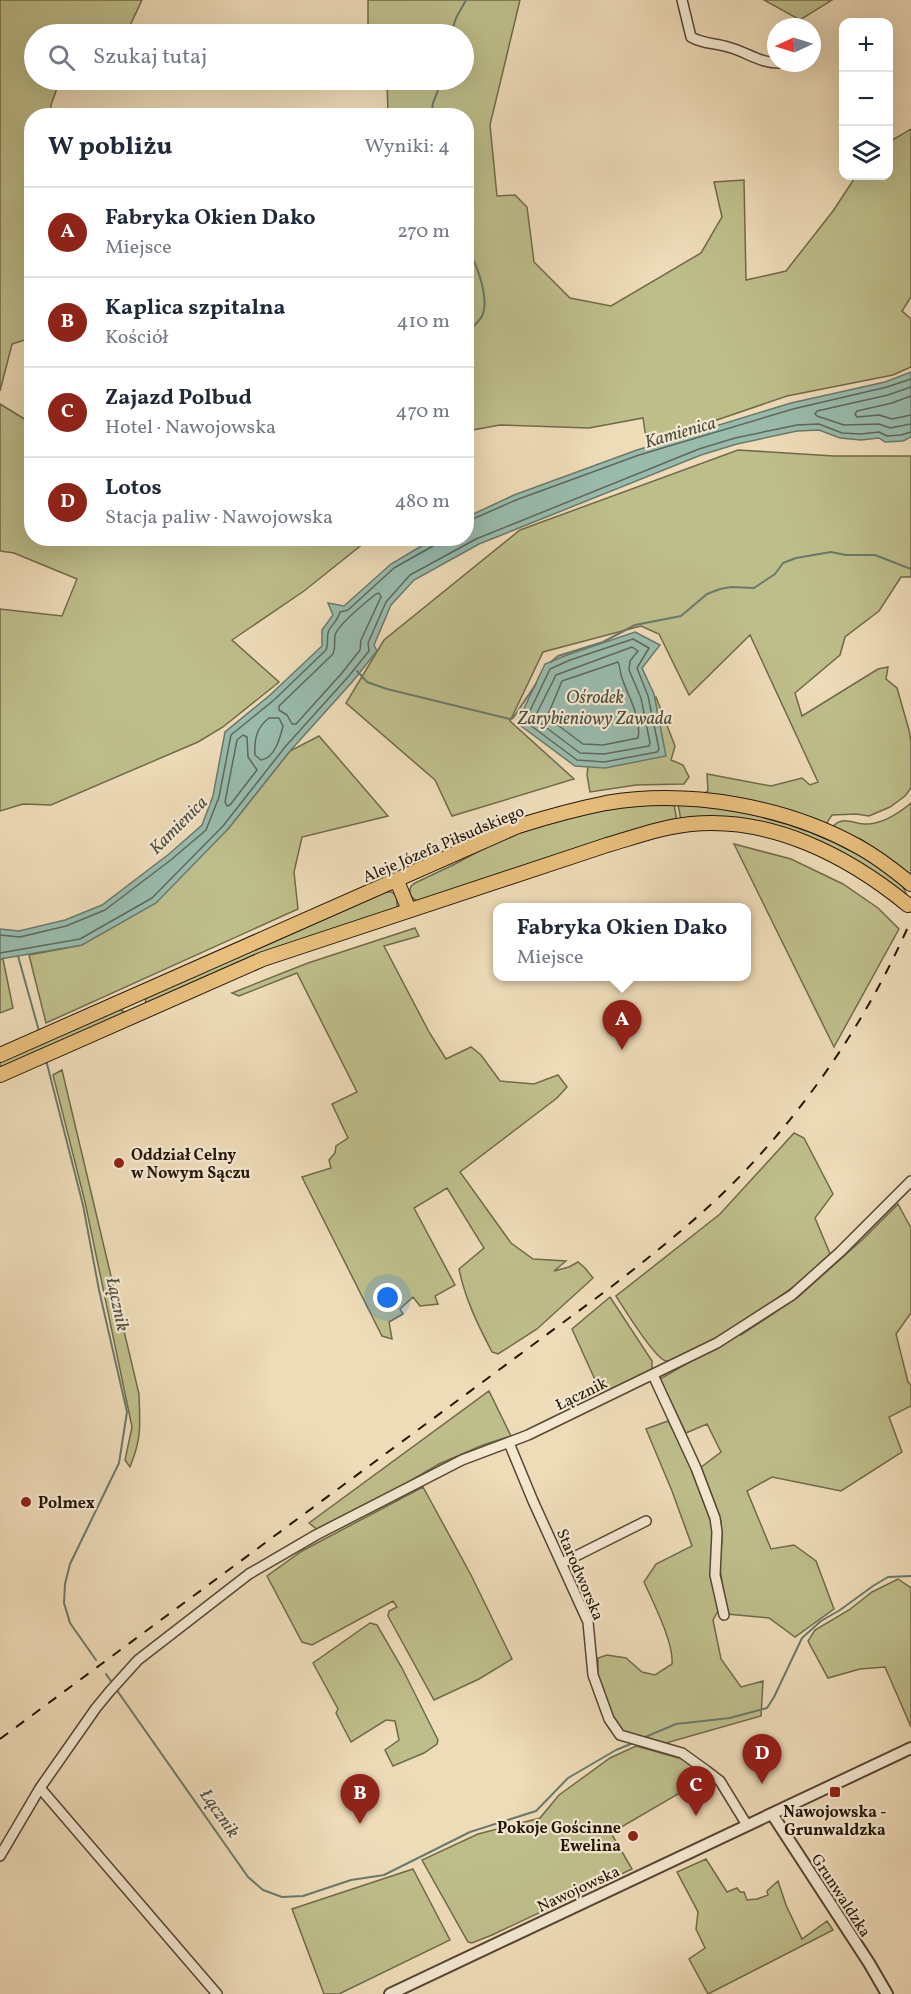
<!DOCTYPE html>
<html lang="pl">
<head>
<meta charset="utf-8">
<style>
  body { margin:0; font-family:Vollkorn,serif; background:#f2f2f3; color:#1f2937 }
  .controls { position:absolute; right:18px; top:18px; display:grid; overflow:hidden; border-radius:12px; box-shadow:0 6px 24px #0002 }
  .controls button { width:54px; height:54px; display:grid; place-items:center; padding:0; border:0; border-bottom:2px solid #e0e1e3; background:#fff; color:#1f2937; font:30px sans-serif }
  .compass { position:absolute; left:767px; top:18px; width:54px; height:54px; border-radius:50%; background:#fff; box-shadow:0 6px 24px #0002; rotate:266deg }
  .you { position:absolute; left:388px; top:1298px; width:21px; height:21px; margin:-15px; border:4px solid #fff; border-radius:50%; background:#1a73e8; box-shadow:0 0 0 9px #1a73e833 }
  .badge { display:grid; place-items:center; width:39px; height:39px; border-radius:50%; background:#8f2418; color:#fff; font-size:20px; font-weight:700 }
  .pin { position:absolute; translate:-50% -50px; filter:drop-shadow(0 2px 3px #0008) }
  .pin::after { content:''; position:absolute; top:32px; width:21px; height:18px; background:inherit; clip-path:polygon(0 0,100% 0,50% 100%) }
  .popup { position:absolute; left:493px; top:903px; width:258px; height:78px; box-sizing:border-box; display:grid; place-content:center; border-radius:12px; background:#fff; filter:drop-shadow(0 2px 4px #0005); font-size:20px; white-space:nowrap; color:#747a83 }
  .popup b { font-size:22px; color:#1f2937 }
  .popup::after { content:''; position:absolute; left:50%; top:100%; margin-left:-12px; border:12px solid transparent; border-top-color:#fff }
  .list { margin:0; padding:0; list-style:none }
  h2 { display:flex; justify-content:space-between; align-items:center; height:78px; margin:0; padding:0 24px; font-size:26px }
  h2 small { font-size:20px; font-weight:400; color:#747a83 }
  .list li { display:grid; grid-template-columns:39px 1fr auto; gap:18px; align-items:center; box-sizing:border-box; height:90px; padding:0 24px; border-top:2px solid #e0e1e3 }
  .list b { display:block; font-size:22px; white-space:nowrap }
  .list p { margin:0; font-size:20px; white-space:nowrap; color:#747a83 }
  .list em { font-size:20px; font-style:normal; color:#747a83 }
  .icon { flex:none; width:33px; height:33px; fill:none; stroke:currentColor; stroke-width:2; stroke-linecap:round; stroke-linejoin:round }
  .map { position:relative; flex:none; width:911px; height:1994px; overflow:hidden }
  .search { position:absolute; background:#fff; box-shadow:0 6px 24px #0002; left:24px; top:24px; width:450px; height:66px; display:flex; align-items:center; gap:15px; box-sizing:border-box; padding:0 21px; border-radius:33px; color:#747a83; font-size:22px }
  .panel { position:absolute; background:#fff; box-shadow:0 6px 24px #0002; left:24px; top:108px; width:450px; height:438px; border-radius:24px }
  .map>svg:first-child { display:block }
</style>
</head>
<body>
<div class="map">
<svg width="911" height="1994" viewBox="0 0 911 1994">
  <rect width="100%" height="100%" fill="#eedbb8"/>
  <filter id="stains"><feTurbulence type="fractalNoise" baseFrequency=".00333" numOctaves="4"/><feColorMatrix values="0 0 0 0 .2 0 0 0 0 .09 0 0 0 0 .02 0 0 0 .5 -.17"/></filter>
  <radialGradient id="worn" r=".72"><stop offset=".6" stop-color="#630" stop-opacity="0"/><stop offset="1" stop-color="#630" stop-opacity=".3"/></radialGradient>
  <path fill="#bebe8b" stroke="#706a4a" stroke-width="1.5" d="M0 0H142L126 34H34V80H60L51 105 50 115 32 116 31 338 12 344 0 391Z
    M368 0H520L490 125 497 196 515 195 527 207 534 262 570 298 611 306 701 253 722 217 714 182 744 180 746 280 786 271 833 211 856 176H888L889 142 911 129V297L902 311 911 319V367L893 375 787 396 708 423 646 438 643 418 589 428 500 425 467 431 466 116 388 115 387 80H464V34H368Z
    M764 0H832L800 20Z
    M0 404 31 423 32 538 369 539 304 591 232 640 279 682 223 727 198 742 51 805 23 804 0 811V609L62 616 77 579 14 553 0 551Z
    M738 450 834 456H911V577H901L879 611 845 637 840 655 795 693 802 716 878 669 888 667 886 679 897 688 909 730 911 743V788L905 796 890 807 869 816 856 814 832 815 826 824 703 794 708 791 707 774 771 786 802 778 810 785 818 782 750 635 689 695 659 634 641 626 543 652 510 721 574 779 452 816 435 780 346 703 384 640 520 530Z
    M656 697 675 746 671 760 683 765 689 777 684 784 636 785 590 792 587 775 589 758 641 714Z
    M319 736 388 816 302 837 294 872 298 909 46 1023 29 955 82 945 228 829 290 751Z
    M911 803V876L862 840 832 828C841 814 855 825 868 824 884 823 899 813 911 803Z
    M674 804 677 821 417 901C411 898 408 893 411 886L415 883 455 864 503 838 580 813 640 805Z
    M678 804C751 810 847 830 901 884 904 887 906 895 909 899L823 845 681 821Z
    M734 844 791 859 843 884 878 908 899 929 834 1047Z
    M386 892H391L397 896V907L393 911 145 1005 146 998 149 995Z
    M415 928 419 936 384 946 429 1032 446 1059 471 1047 481 1055 500 1081 534 1084 558 1075 567 1087 557 1098 460 1172 511 1243 533 1259 566 1261 554 1271 569 1267 578 1262 585 1268 593 1278 537 1329 498 1354 492 1352C478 1325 465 1299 459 1269L484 1248 447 1188 414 1208 455 1285 435 1296 438 1304 420 1306 413 1297 400 1309 403 1314 389 1322 392 1339 382 1336 302 1177 331 1168 329 1160 335 1153 336 1146 348 1138 332 1104 357 1092 297 973 239 996 232 993 308 963Z
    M0 959H3L13 1008 0 1013Z
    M121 1010 126 1013 0 1070V1061L114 1011Z
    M62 1070 139 1394C140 1426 142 1437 130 1467L125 1460 132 1427 85 1202 53 1075Z
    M794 1133 804 1138 833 1194 815 1218 831 1256C823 1263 816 1271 807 1277 788 1291 683 1364 666 1361 655 1359 623 1307 616 1296L720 1214Z
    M898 1204 911 1228V1313L896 1334 908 1382 911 1385V1406L889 1417 902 1452 841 1491 772 1477 747 1491 771 1549 794 1545 816 1561 834 1609 795 1637 769 1618 727 1614 719 1562 722 1541 721 1522 700 1468 721 1452 707 1424 686 1433 660 1379 738 1334 741 1335 797 1298 862 1240Z
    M610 1297 652 1361V1372L602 1395 572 1329Z
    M489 1391 511 1436 483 1445 439 1464 371 1504 318 1530 309 1523Z
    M668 1421 688 1456 713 1523 714 1541 712 1567 718 1611 713 1620 721 1659 741 1687 763 1681 761 1716 666 1743 622 1731 611 1717 598 1681V1658L607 1655 626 1658 642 1672 655 1675 672 1664C674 1643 653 1602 644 1582L656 1564 692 1546 672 1491 646 1429Z
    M423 1487 471 1575 512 1659 479 1679 434 1700 388 1616 389 1611 397 1607 393 1601 312 1645 302 1642 267 1576 302 1551Z
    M898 1579 911 1588V1727L885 1667 860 1669 828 1678 808 1641 815 1630 849 1610 872 1592Z
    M370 1623 377 1625 402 1668 438 1740 437 1744 424 1753 393 1766 385 1750 399 1740 395 1721 386 1720 351 1742 336 1713 338 1709 313 1663Z
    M636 1746 682 1759 707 1777 611 1833 632 1869 492 1935 472 1943 468 1942 422 1860 478 1834 540 1818 559 1795 610 1758Z
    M706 1859 727 1892 737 1888 740 1892H744L747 1900 757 1899 768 1895 767 1891 778 1881 786 1905 802 1939 827 1921 833 1930 708 1994 689 1959 705 1948 696 1929 698 1912 677 1872Z
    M413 1869 450 1940 339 1994H324L292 1909Z"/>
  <path fill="#99bbad" stroke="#6a796b" stroke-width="1.5" d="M911 372V437L903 441 885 442 879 438 861 440 840 438 819 430 797 431 737 444 701 455 479 544 414 580 391 605 374 645 377 651 353 681 290 751 228 829 156 903 82 945 0 959V929L19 931 65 920 102 905 169 854 202 825 213 796 225 732 270 695 322 646V630L333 615 328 603 344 606 391 564 433 539 466 538 467 517 514 495 637 450 791 403 885 382Z
    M635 632 660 645 642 668 654 694 666 756 605 768 575 766 517 723 545 664 567 655Z"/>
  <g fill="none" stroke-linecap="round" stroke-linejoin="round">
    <path stroke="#5e685a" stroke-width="1.5" d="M911 387 888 395 817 411 815 414 817 416 844 425 879 424 890 428 911 424
      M911 396 892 403 857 411 855 414 857 417 879 415 892 419 911 415
      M466 522 516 500 639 455 793 409 887 387 911 379
      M379 593 381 597 361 640 360 650 342 673 296 724H292L287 715 279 710V706L333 654C336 647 334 642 335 635 338 625 366 602 376 594Z
      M633 639 649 648 637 668 648 696 659 749 657 752 604 762 577 760 526 722V719L550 669 570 660Z
      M632 647 638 651 630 661 629 670 641 698 650 743 649 746 604 754 580 753 536 720 535 717 556 675Z
      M618 662C620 666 620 670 621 675 627 695 642 717 638 738L603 745 583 744 547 717 562 681Z
      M269 718H279L283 726C280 738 275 758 261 760L255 755C254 740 256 728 269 718Z
      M243 735 247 737 248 757 257 770 230 805 227 806 225 802 237 740Z
      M0 935 20 937 66 926 105 910 172 859 206 830 219 797 231 735 274 700 326 650C329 643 326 636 329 630 333 623 338 620 340 612L348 610 394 568 433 546 435 538
      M0 953 80 939 152 898 223 826 285 747 348 677 369 651 368 643 386 602 410 575 476 539 699 449 735 438 797 425 819 424 842 433 861 434 879 432 887 436 901 435 911 432"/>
    <path stroke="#6a796b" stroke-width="2" d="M451 34 456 18 466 0
      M431 116 433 103 442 80
      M466 248C477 262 490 300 482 316 478 323 471 328 466 335
      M551 662 558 656 603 642 635 625 681 616 707 594 720 589 731 587 754 588 775 574 783 563 796 558 831 552 846 555H875L911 569
      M357 671 367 682 387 689 510 719 513 718 536 684
      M18 956 39 1031
      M46 1060 83 1205 99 1290 127 1412 119 1463 70 1564 65 1584 64 1603 70 1623 96 1660
      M106 1674 113 1684
      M116 1689 248 1877 263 1890 282 1897 303 1896 351 1880 384 1875 470 1832 536 1811 568 1778 616 1750 633 1743
      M643 1738 676 1724 730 1718 767 1708 774 1697 802 1638 821 1621 840 1610 873 1586 888 1577 911 1576"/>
    <defs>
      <path id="minor" d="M682 0 691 37C703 44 715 43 728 47 747 52 761 64 782 63
        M653 1375 696 1468 715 1518 717 1532 715 1575 724 1615
        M509 1443 533 1501 588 1622 593 1675 609 1719 620 1735 682 1753 707 1771 720 1781 747 1825
        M562 1563 646 1521
        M40 1788 217 1994
        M0 1856 40 1788 96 1708 110 1691 138 1660 249 1574 316 1535 462 1460 528 1435 717 1343 792 1295 840 1252 911 1181"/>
      <path id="tertiary" d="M772 1814 869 1963 887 1994
        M390 1994 911 1748"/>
      <path id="primary" d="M397 881 409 910
        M0 1055 518 826C547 817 576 809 606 803 689 789 786 806 859 847 877 857 894 870 911 884
        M0 1075 263 959 607 845C635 837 662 827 691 824 771 816 848 856 908 905"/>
    </defs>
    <use href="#minor" stroke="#564634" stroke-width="12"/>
    <use href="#tertiary" stroke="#564634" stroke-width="14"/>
    <use href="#primary" stroke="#231508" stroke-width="16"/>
    <use href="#minor" stroke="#f4e8d1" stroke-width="9"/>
    <use href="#tertiary" stroke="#f4e8d1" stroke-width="10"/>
    <use href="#primary" stroke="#e7be7c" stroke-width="14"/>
    <path stroke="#231508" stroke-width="2" stroke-dasharray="10 10" stroke-linecap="butt" d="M0 1739 607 1290C645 1261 681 1232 716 1200 798 1122 866 1024 911 920"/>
  </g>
  <g fill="#8f2418" stroke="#f4e8d1" stroke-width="2">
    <circle cx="119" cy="1163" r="6"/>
    <circle cx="26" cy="1502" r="6"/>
    <rect x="829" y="1786" width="12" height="12" rx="3"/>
    <circle cx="633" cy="1836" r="6"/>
  </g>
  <g text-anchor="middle" stroke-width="4.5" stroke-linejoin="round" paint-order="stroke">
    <g font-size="16" fill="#231508" stroke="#f4e8d1">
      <text transform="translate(443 843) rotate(-23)" y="6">Aleje Józefa Piłsudskiego</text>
      <text transform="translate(581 1393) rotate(-26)" y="6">Łącznik</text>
      <text transform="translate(581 1574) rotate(67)" y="6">Starodworska</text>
      <text transform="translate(578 1888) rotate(-25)" y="6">Nawojowska</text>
      <text transform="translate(842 1895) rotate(57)" y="6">Grunwaldzka</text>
    </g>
    <g font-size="16" font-weight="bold" fill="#231508" stroke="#f4e8d1" text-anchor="start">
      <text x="131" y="1160">Oddział Celny<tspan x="131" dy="18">w Nowym Sączu</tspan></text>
      <text x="38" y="1508">Polmex</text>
      <text x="835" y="1817" text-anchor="middle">Nawojowska -<tspan x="835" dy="18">Grunwaldzka</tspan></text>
      <text x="621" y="1833" text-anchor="end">Pokoje Gościnne<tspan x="621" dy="18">Ewelina</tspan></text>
    </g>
    <g font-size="18" font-style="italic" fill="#4c4f42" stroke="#f4e8d1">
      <text transform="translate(680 432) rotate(-16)" y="6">Kamienica</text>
      <text x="595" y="703">Ośrodek<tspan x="595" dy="21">Zarybieniowy Zawada</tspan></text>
      <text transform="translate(178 825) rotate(-45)" y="6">Kamienica</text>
      <text transform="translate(118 1304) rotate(78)" y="6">Łącznik</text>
      <text transform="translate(220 1813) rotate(55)" y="6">Łącznik</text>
    </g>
  </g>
  <rect width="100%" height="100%" filter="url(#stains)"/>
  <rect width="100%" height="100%" fill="url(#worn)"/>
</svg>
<div class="controls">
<button>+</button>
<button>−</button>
<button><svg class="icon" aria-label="layers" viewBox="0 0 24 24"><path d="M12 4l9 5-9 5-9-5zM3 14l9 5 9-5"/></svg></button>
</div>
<svg class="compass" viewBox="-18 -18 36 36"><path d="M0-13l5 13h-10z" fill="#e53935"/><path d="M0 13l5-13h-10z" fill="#747a83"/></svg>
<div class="you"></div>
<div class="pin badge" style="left:622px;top:1050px">A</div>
<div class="popup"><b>Fabryka Okien Dako</b>Miejsce</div>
<div class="pin badge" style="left:360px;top:1824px">B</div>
<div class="pin badge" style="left:696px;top:1816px">C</div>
<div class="pin badge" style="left:762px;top:1784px">D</div>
<div class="search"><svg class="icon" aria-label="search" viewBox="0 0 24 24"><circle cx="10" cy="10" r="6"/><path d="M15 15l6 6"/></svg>Szukaj tutaj</div>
<section class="panel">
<h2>W pobliżu<small>Wyniki: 4</small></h2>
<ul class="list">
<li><span class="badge">A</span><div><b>Fabryka Okien Dako</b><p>Miejsce</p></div><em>270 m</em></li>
<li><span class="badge">B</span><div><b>Kaplica szpitalna</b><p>Kościół</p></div><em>410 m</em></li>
<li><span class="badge">C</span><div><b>Zajazd Polbud</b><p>Hotel · Nawojowska</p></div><em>470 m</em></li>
<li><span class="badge">D</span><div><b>Lotos</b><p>Stacja paliw · Nawojowska</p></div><em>480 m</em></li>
</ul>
</section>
</div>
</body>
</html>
